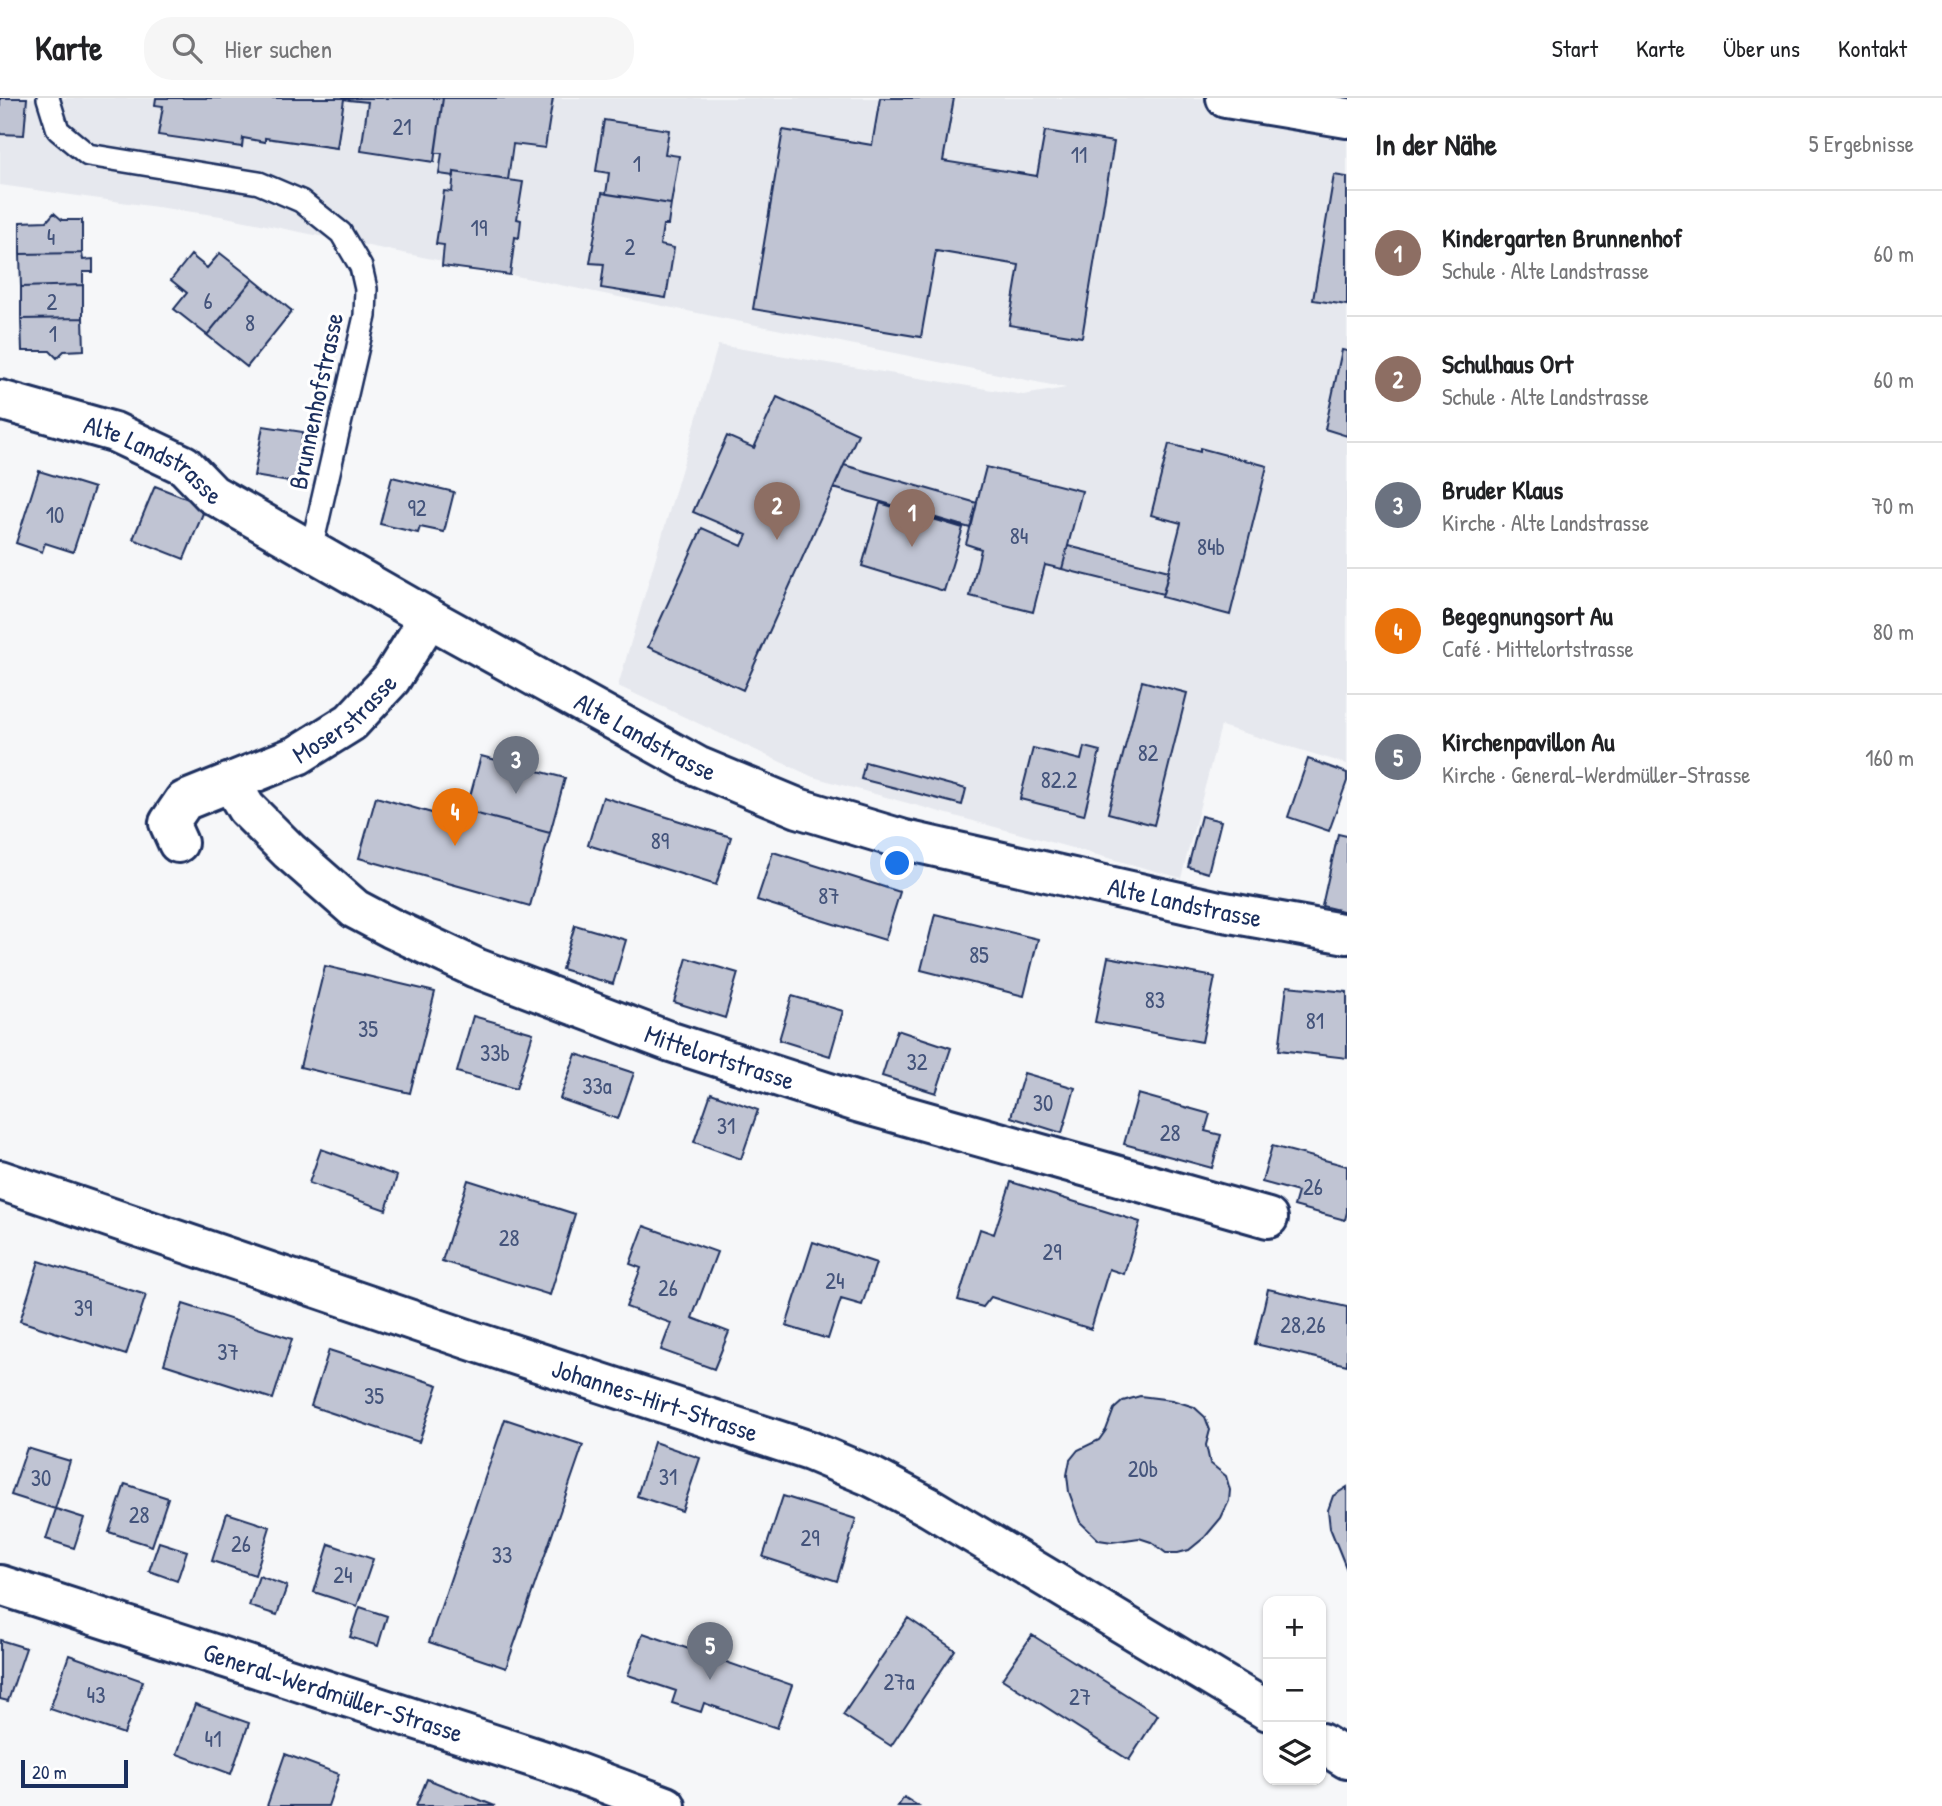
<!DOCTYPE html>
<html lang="de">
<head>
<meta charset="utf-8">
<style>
  body { margin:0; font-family:"Patrick Hand",sans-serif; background:#f6f6f6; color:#202124 }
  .controls { position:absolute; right:21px; bottom:21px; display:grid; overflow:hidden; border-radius:14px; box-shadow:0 2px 5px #0004 }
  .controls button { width:63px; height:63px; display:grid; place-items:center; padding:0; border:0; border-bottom:2px solid #e0e0e0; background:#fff; color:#202124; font:35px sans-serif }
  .scale { position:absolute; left:21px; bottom:18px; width:107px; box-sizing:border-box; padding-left:7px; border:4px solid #1b2f5e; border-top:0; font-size:19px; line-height:24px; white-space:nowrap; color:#1b2f5e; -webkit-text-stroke:5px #fff; paint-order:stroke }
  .you { position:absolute; left:898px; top:766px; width:24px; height:24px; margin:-18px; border:5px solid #fff; border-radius:50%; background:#1a73e8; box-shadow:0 0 0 10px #1a73e833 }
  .badge { display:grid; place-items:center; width:46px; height:46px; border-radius:50%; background:#ea580c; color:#fff; font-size:23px; font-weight:700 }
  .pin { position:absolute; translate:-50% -58px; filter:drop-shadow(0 2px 4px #0008) }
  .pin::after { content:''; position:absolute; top:37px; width:24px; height:21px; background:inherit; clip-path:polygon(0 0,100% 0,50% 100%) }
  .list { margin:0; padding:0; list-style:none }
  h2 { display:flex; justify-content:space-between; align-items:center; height:91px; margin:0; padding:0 28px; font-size:30px }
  h2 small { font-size:23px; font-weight:400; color:#757577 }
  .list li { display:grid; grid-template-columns:46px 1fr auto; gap:21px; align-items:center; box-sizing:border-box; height:126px; padding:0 28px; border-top:2px solid #e0e0e0 }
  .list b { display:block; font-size:26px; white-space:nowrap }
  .list p { margin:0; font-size:23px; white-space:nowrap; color:#757577 }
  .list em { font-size:23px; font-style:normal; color:#757577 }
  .icon { flex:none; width:38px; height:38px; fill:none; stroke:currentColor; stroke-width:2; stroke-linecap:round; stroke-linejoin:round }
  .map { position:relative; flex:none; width:1347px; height:1708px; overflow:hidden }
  header { display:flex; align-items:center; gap:42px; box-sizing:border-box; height:98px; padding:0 35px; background:#fff; border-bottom:2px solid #e0e0e0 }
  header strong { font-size:33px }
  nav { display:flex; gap:38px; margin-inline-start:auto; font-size:24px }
  .search { width:490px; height:63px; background:#f6f6f6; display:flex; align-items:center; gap:18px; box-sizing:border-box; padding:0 24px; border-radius:28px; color:#757577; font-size:26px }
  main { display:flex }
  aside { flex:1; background:#fff }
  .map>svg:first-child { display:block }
</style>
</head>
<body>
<header>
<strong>Karte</strong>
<div class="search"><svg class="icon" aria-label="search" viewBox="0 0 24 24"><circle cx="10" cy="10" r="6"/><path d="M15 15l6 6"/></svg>Hier suchen</div>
<nav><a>Start</a><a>Karte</a><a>Über uns</a><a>Kontakt</a></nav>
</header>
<main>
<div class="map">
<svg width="1347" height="1708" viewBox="0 0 1347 1708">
  <rect width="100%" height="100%" fill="#f6f7f9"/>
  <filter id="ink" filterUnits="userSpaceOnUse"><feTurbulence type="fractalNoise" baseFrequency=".0143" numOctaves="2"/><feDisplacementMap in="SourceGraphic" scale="14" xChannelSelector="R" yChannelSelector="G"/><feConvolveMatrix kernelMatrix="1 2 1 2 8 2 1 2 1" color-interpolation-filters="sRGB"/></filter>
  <g filter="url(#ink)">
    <path fill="#e6e8ee" d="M0 0H1347V666L1221 628 1181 780 813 679 618 588 718 247 1023 297 1066 290 221 118 0 87Z"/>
    <path fill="#c0c4d3" stroke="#1b2f5e" stroke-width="2" d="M0 0H27L24 37 0 36Z
      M156 0H349V2L344 1 337 50 265 40V44L243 40 242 49 158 37 163 8 155 7Z
      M349 0H443L434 64 361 53 368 4 349 2Z
      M443 0H553L545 50 513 46 508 82 454 74V78L439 76 442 55H435Z
      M880 0H954L943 63 1037 78 1045 33 1114 44 1082 239 1009 227 1019 167 936 153 921 239 753 211 783 32 872 47Z
      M604 22 669 32 665 56 679 58 671 106 606 96 609 75 596 73Z
      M454 74 523 84 517 121 521 122 519 140 515 139 510 177 442 168 444 147 436 146 444 93 452 94Z
      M1334 77 1347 79V207L1313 202Z
      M602 95 671 106 668 127H663L660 147 674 150 666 200 601 190 604 166 590 165Z
      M54 115 62 122H82V155L20 156V124L47 123Z
      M82 155 83 162 93 161V174H83V187L21 189 20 156Z
      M220 155 253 181 207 237 174 211 187 195 171 182 191 157 207 170Z
      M253 181 292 213 247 269 207 237Z
      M83 187V220L21 221V189Z
      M83 220 84 252 64 253 57 260 50 253H22L21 221Z
      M1342 252 1347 253V338L1325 331Z
      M777 299 858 336 743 592 648 549 702 430 742 448 747 437 693 414 727 338 754 350Z
      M263 328 303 334 295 385 254 378Z
      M1169 346 1200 354V350L1267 368 1230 517 1162 499 1181 425 1151 417Z
      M844 367 977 405 972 426 970 430 834 390Z
      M986 369 1082 393 1062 471 1045 467 1033 514 970 498 981 451 966 446Z
      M39 373 94 390 73 454 45 445 42 454 16 445Z
      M392 379 454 394 444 434 420 429 418 435 380 426Z
      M155 388 206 408 184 461 133 441Z
      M880 405 963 430 944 493 862 468Z
      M1068 448 1169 473 1163 496 1062 471Z
      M1142 583 1187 595 1154 727 1108 715Z
      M1084 649 1100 653 1084 717 1020 701 1033 650 1081 662Z
      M481 658 565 680 550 735 466 713Z
      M1308 661 1347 675V683L1329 733 1288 719Z
      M865 664 966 691 962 707 861 681Z
      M376 699 463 724 466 713 550 735 530 808 359 760Z
      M603 699 731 739 716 787 588 747Z
      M1201 718 1221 723 1208 775 1188 769Z
      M1338 736 1347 738V814L1322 808Z
      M773 754 900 794 885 842 757 802Z
      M935 816 1038 841 1024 898 921 872Z
      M575 827 626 842 613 886 562 871Z
      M1108 859 1215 879 1202 944 1095 924Z
      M687 860 738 875 725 920 674 904Z
      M325 868 435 894 410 995 300 969Z
      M1287 888 1347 894V960L1279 952Z
      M792 898 843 913 830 958 779 942Z
      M473 918 533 935 516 991 457 974Z
      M897 932 951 950 936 995 882 978Z
      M576 956 634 975 618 1021 560 1001Z
      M1024 975 1075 990 1062 1035 1011 1019Z
      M711 995 758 1012 741 1061 694 1044Z
      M1138 996 1210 1016 1205 1033 1221 1037 1212 1070 1124 1046Z
      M1272 1048 1347 1068V1114L1345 1122 1294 1108 1298 1094 1262 1084Z
      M321 1051 397 1078 386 1112 309 1085Z
      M468 1082 575 1116 550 1197 442 1163Z
      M1011 1084 1140 1124 1124 1176 1109 1171 1091 1231 991 1199 983 1209 958 1202 980 1131 994 1136Z
      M644 1128 717 1154 692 1220 729 1234 714 1271 661 1252 671 1225 626 1209 641 1170 630 1166Z
      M813 1144 876 1165 862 1207 841 1201 828 1241 786 1228Z
      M39 1163 146 1197 126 1257 20 1223Z
      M1268 1191 1347 1209V1267L1255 1246Z
      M183 1206 292 1241 273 1301 164 1266Z
      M329 1252 438 1287 419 1344 311 1308Z
      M1140 1298 1172 1302 1194 1309 1205 1319 1210 1332 1206 1347 1210 1365 1226 1378 1230 1392 1229 1403 1221 1420 1205 1439 1189 1452 1178 1455H1166L1151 1444 1139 1440 1112 1444 1099 1442 1080 1424 1069 1394 1067 1377 1070 1362 1078 1352 1099 1342 1106 1332 1114 1311 1123 1303Z
      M505 1321 583 1347 506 1570 429 1544Z
      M654 1344 700 1360 682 1413 637 1398Z
      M27 1350 70 1363 55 1411 11 1397Z
      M125 1386 168 1400 152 1448 109 1434Z
      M1347 1389V1472L1330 1430 1328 1412 1333 1398Z
      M783 1398 856 1421 837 1483 763 1459Z
      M56 1411 84 1420 74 1450 46 1441Z
      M227 1415 270 1429 255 1477 212 1463Z
      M159 1444 187 1453 177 1483 149 1473Z
      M329 1446 373 1461 357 1508 314 1494Z
      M259 1478 287 1488 277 1517 249 1508Z
      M360 1509 387 1518 378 1548 350 1539Z
      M908 1520 955 1552 891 1648 843 1617Z
      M643 1535 792 1587 777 1630 704 1605 701 1614 672 1605 676 1593 628 1577Z
      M1032 1537 1158 1617 1129 1662 1002 1581Z
      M0 1542 26 1550 8 1603 0 1601Z
      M69 1557 143 1583 124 1636 50 1611Z
      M195 1606 249 1625 231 1676 177 1656Z
      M285 1656 339 1676 328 1708H267Z
      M427 1681 495 1708H416Z
      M904 1699 918 1708H898Z"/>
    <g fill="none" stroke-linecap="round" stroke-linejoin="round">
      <defs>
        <path id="service" d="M48 0 58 32 88 57 259 85 301 103 341 135 361 169 366 191 365 218 311 452"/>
        <g id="minor">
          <path d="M1226 0 1347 20"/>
          <path id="s1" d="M0 302 114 334 184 367 212 396 429 520 697 668 798 710 905 742 1219 813 1347 836"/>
          <path id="s2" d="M231 685 246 710 289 753 355 811 391 830 476 870 671 944 857 1004 1268 1120"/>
          <path id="s3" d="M178 745 169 725 184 703 298 657 351 624 391 581 429 520"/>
          <path id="s4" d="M0 1082 482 1246 810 1353 872 1379 929 1409 1268 1613"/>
          <path id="s5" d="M0 1487 551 1665 666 1708"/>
          <path d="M1321 1645 1347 1661"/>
        </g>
      </defs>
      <use href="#service" stroke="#1b2f5e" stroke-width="26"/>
      <use href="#minor" stroke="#1b2f5e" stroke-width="44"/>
      <use href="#service" stroke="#fff" stroke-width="21"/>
      <use href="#minor" stroke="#fff" stroke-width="38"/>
    </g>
  </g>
  <g text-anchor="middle" stroke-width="6" stroke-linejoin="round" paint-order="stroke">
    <g font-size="23" fill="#44547b">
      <text x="402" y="37">21</text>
      <text x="1079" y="65">11</text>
      <text x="637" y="74">1</text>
      <text x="479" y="138">19</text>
      <text x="51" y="147">4</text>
      <text x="630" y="157">2</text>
      <text x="208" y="211">6</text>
      <text x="52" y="212">2</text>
      <text x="250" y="233">8</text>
      <text x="53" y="244">1</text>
      <text x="417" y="418">92</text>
      <text x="55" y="425">10</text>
      <text x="1019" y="446">84</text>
      <text x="1211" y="457">84b</text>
      <text x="1148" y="663">82</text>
      <text x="1059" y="690">82.2</text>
      <text x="660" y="751">89</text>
      <text x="829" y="806">87</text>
      <text x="979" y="865">85</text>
      <text x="1155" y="910">83</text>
      <text x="1315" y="931">81</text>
      <text x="368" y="939">35</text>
      <text x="495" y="963">33b</text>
      <text x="917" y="972">32</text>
      <text x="597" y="996">33a</text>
      <text x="1043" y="1013">30</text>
      <text x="726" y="1036">31</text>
      <text x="1170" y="1043">28</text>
      <text x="1313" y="1097">26</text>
      <text x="509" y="1148">28</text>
      <text x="1052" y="1162">29</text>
      <text x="835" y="1191">24</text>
      <text x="668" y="1198">26</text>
      <text x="83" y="1218">39</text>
      <text x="1303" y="1235">28,26</text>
      <text x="228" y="1262">37</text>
      <text x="374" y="1306">35</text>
      <text x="1143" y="1379">20b</text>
      <text x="668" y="1387">31</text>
      <text x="41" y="1388">30</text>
      <text x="139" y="1425">28</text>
      <text x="810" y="1448">29</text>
      <text x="241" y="1454">26</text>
      <text x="502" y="1465">33</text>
      <text x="343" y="1485">24</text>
      <text x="899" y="1592">27a</text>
      <text x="96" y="1605">43</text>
      <text x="1080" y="1607">27</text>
      <text x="213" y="1649">41</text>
    </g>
    <g font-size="26" fill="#1b2f5e" stroke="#fff">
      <text transform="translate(316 303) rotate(-78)" y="9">Brunnenhofstrasse</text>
      <text dy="9" stroke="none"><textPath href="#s1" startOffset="166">Alte Landstrasse</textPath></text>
      <text dy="9" stroke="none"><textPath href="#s3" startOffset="231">Moserstrasse</textPath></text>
      <text dy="9" stroke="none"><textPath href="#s1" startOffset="733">Alte Landstrasse</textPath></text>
      <text dy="9" stroke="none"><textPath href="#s1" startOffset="1300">Alte Landstrasse</textPath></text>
      <text dy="9" stroke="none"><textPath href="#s2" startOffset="572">Mittelortstrasse</textPath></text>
      <text dy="9" stroke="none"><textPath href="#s4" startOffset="691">Johannes-Hirt-Strasse</textPath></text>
      <text dy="9" stroke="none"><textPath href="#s5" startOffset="350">General-Werdmüller-Strasse</textPath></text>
    </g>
  </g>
</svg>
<div class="controls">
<button>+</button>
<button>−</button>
<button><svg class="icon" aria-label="layers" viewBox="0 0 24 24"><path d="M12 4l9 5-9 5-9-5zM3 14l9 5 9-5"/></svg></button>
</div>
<div class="scale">20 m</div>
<div class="you"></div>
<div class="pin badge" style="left:912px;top:449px;background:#8d6e63">1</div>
<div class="pin badge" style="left:777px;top:442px;background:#8d6e63">2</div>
<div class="pin badge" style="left:516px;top:696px;background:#6b7280">3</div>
<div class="pin badge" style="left:455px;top:748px;background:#e8710a">4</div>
<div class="pin badge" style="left:710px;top:1582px;background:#6b7280">5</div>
</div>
<aside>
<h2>In der Nähe<small>5 Ergebnisse</small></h2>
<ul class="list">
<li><span class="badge" style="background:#8d6e63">1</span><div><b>Kindergarten Brunnenhof</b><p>Schule · Alte Landstrasse</p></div><em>60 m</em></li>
<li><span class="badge" style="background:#8d6e63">2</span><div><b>Schulhaus Ort</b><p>Schule · Alte Landstrasse</p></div><em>60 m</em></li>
<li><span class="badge" style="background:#6b7280">3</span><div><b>Bruder Klaus</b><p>Kirche · Alte Landstrasse</p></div><em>70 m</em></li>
<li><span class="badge" style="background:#e8710a">4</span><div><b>Begegnungsort Au</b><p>Café · Mittelortstrasse</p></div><em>80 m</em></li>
<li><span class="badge" style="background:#6b7280">5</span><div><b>Kirchenpavillon Au</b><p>Kirche · General-Werdmüller-Strasse</p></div><em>160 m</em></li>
</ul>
</aside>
</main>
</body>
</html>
